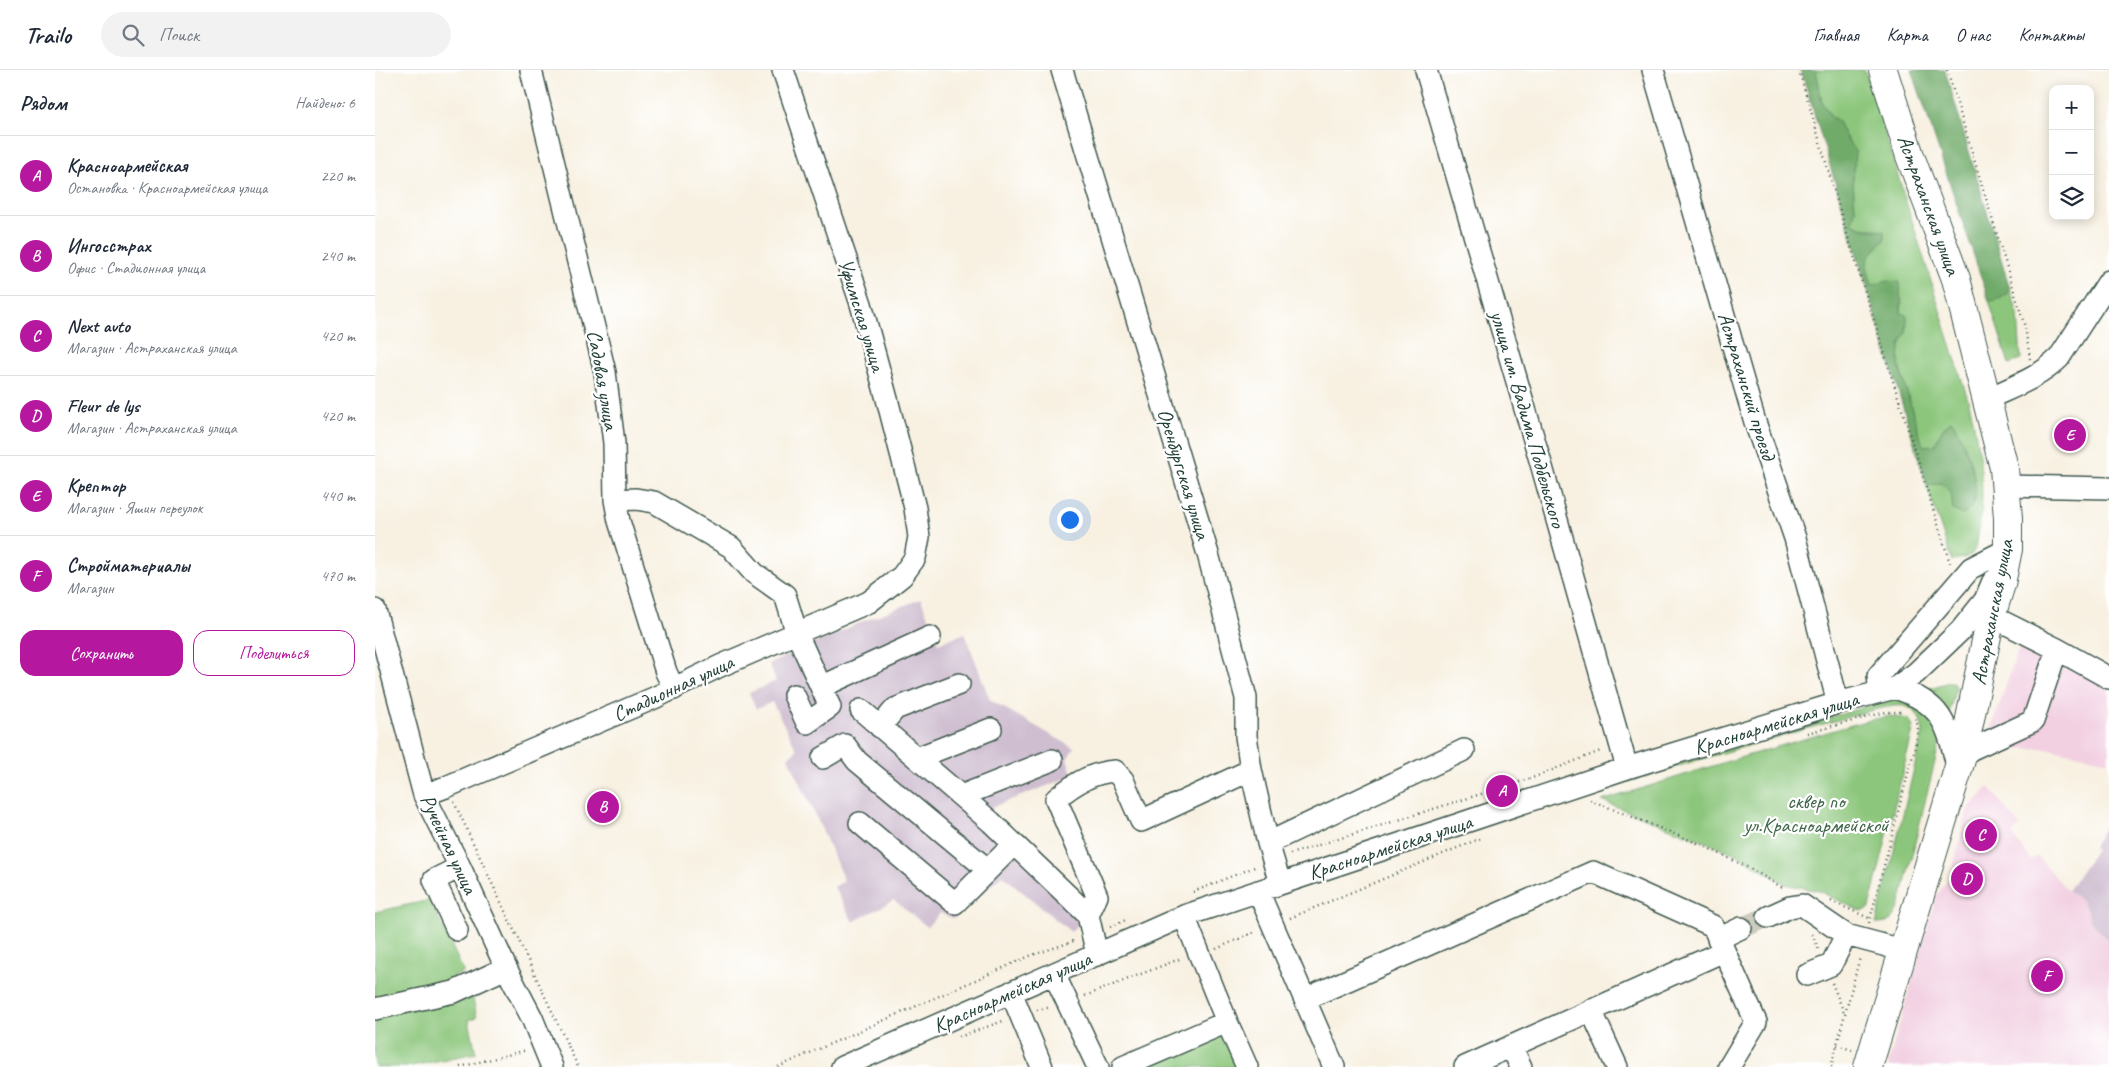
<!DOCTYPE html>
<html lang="ru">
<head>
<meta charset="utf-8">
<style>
  body { margin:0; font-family:Caveat,sans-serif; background:#f2f2f3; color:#1f2937 }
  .controls { position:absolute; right:15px; top:15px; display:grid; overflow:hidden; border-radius:10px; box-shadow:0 2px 12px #0003 }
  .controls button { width:45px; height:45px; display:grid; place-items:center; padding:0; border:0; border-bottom:1px solid #e0e1e3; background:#fff; color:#1f2937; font:25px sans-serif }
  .you { position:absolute; left:694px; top:449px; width:18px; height:18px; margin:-12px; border:4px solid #fff; border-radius:50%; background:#1a73e8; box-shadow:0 0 0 8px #1a73e833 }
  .badge { display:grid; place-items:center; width:32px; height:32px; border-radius:50%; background:#b5179e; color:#fff; font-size:16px; font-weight:700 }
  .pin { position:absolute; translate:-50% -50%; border:2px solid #fff; box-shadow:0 1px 5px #0006 }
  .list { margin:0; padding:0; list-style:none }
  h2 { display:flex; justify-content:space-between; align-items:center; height:65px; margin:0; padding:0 20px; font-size:21px }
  h2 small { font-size:16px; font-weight:400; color:#747a83 }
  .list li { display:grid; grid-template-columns:32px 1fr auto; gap:15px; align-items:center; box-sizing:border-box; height:80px; padding:0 20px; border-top:1px solid #e0e1e3 }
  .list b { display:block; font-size:19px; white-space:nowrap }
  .list p { margin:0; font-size:16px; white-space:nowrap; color:#747a83 }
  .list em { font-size:16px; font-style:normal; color:#747a83 }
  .actions { display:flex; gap:10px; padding:15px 20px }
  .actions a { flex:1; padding:11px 0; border:1px solid #b5179e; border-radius:15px; text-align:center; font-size:18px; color:#b5179e }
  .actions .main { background:#b5179e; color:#fff }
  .icon { flex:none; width:28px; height:28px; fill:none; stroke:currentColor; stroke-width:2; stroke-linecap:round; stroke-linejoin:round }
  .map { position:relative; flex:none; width:1734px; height:997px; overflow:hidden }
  header { display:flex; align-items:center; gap:30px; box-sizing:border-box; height:70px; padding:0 25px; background:#fff; border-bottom:1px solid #e0e1e3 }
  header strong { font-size:24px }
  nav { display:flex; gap:28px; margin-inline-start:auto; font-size:18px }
  .search { width:350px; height:45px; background:#f2f2f3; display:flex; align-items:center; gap:12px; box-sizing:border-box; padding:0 18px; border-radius:28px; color:#747a83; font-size:19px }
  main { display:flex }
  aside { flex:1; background:#fff }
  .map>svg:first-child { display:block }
</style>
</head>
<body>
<header>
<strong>Trailo</strong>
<div class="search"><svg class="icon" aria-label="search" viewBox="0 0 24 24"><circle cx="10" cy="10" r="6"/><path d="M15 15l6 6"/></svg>Поиск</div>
<nav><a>Главная</a><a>Карта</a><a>О нас</a><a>Контакты</a></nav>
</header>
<main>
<aside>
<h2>Рядом<small>Найдено: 6</small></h2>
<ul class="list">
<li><span class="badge">A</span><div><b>Красноармейская</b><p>Остановка · Красноармейская улица</p></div><em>220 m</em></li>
<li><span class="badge">B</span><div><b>Ингосстрах</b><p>Офис · Стадионная улица</p></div><em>240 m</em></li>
<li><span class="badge">C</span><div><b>Next avto</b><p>Магазин · Астраханская улица</p></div><em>420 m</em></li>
<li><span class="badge">D</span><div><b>Fleur de lys</b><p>Магазин · Астраханская улица</p></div><em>420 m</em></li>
<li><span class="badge">E</span><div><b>Крептор</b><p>Магазин · Яшин переулок</p></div><em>440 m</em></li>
<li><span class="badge">F</span><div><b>Стройматериалы</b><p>Магазин</p></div><em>470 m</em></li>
</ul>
<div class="actions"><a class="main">Сохранить</a><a>Поделиться</a></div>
</aside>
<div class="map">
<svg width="1734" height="997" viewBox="0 0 1734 997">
  <rect width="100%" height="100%" fill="#fff"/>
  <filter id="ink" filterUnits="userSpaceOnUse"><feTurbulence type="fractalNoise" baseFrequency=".02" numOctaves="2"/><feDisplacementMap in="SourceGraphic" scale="10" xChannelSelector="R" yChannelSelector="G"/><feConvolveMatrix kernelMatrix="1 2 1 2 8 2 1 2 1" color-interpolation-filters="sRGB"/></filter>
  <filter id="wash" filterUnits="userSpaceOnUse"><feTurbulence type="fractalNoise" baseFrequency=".0096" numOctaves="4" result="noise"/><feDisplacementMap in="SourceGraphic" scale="20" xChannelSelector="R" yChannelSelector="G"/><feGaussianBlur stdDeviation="1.12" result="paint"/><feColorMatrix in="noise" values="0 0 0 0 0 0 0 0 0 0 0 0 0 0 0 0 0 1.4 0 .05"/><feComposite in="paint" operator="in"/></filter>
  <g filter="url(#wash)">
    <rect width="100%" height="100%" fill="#f8f1e2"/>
    <path fill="#f2d0e2" d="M1646 571 1734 614V691L1671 678 1630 679 1617 656Z
      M1614 717 1645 756 1637 764 1655 790 1662 786 1693 821 1707 831 1713 842 1714 850 1734 871V997H1515L1513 994 1561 827 1576 804 1593 739Z"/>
    <path fill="#cfbed0" d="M546 529 563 573 590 563 615 630 699 678 692 689 698 706 612 739 716 841 696 862 627 805 579 849 565 843 552 857 519 830 478 852 459 817 469 811 445 755 413 687 422 680 397 632 381 639 374 623 401 611 394 594 491 550Z
      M1734 728V871L1714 850 1713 842 1707 831 1693 821 1721 779 1718 777 1730 755Z"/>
    <path fill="#8cc67b" stroke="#568258" d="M1441 0H1490L1595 336C1604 379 1612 421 1603 465 1602 471 1602 479 1598 483 1593 488 1583 489 1577 491L1552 416 1566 413 1576 423 1578 440 1588 445 1566 361 1560 375 1548 377 1524 296 1525 275 1531 262 1532 246 1526 243 1527 229 1497 215C1489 189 1488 190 1509 171L1501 159H1489L1477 153 1480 140 1478 112 1480 81 1470 66 1462 50 1456 47 1447 33Z
      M1635 219 1643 244 1646 290 1634 294 1614 231 1632 225Z
      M1574 612H1578L1581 618 1572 649 1542 622Z
      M1516 629C1534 628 1558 645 1563 663 1564 666 1564 671 1564 675L1524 838C1519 850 1513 854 1501 854L1548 662C1543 627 1520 635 1494 641L1323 690 1214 724 1213 720Z
      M1515 646 1534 649 1538 657 1537 665 1494 838 1489 841 1483 840 1444 821 1410 814 1361 784 1227 731 1347 693 1487 652Z
      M55 830 89 902 74 909 79 922 97 924 102 947 94 950 101 983 32 997H0V842Z
      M851 955 869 997H755Z"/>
    <path fill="#71ab6b" stroke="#487450" d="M1426 0H1441L1447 33 1456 47 1462 50 1470 66 1480 81 1478 112 1480 140 1477 153 1489 159 1509 161V171C1489 190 1489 189 1497 215L1513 211 1525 212 1526 243 1532 246 1531 262 1525 275 1524 296 1548 376 1560 375 1566 361 1576 350C1588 365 1609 419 1597 437 1595 440 1591 442 1588 445L1578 440 1576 423 1566 413 1552 416Z
      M1537 0H1570L1635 219C1630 227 1623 231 1614 231Z"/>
  </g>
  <g filter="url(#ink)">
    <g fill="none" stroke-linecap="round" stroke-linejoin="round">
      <path stroke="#cdcdbf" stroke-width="21" stroke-dasharray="21 11" stroke-linecap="butt" d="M1366 858 1393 847"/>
      <defs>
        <path id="minor" d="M156 0 230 302 239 373 240 430 244 451 291 602 299 619
          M687 0 833 484 871 628V666L876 700 893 773 905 813
          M1051 0 1167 397 1252 698
          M1278 0 1380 352 1420 468 1463 633
          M1612 329C1637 317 1664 308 1684 288L1734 211
          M1632 416 1734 418
          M240 430 261 429 279 432 356 477 379 503 410 525 422 564 446 617 555 567
          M0 540 49 725 85 797 131 898 157 948 177 997
          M1616 546 1682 579 1734 608
          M1520 618C1568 633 1572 654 1583 700
          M1505 622 1503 606 1596 498 1633 479
          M419 625 432 653 455 637 446 617
          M486 640 616 752 713 845 722 885
          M505 657 520 639 584 614
          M1588 683 1658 651 1682 579
          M448 688 470 675 482 691 612 799
          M542 688 616 659
          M49 725 71 717 279 628 345 596 494 532 527 506 540 488 544 467 540 438 512 329 486 234 408 0
          M586 726 677 690
          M485 753 580 833 639 774
          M893 773 1089 680
          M883 821 959 997
          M713 845 722 826 681 729C697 715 718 702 740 701L748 710 766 751 876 700
          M1393 847 1415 837 1427 835 1471 865
          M82 860 59 810 85 797
          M1343 869 1366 858
          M679 904 723 997
          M1432 905 1456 895 1471 865 1527 880
          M636 922 667 997
          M930 929 1218 802 1338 856 1381 952 1354 997
          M0 939 79 922 131 898
          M1216 940 1242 997
          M852 952 872 997
          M1136 976 1146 997
          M467 997 809 846 1252 698 1463 633 1520 618 1541 603 1586 560 1610 530 1618 511
          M748 997 852 952 809 846
          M1090 997 1349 881"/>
        <path id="major" d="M1493 997 1588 683 1616 546 1626 514 1633 479V448L1629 398 1581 209 1535 86 1508 0"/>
      </defs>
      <use href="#minor" stroke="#40584e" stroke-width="24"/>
      <use href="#major" stroke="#40584e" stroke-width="30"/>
      <path stroke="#40584e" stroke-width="2.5" stroke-dasharray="1 4" stroke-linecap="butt" d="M1424 0 1471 161 1575 493
        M1572 0 1650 257 1655 289
        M1432 663 1511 642H1529
        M1215 730 1327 775 1376 799 1410 819
        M79 732 203 997
        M915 784 1157 708 1228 680
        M818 822 882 796
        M1456 831 1496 849
        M915 848 1106 768
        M1494 853 1540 677C1542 667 1545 657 1540 648
        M735 857 753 849
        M1437 864 1444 880
        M841 879 882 861
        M1457 913 1469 943
        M710 926 807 888
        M662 940 676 937
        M584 967 628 951
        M1462 975 1477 980
        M85 997 152 980
        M403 997 655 886 702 870
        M1456 997 1485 887"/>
      <use href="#minor" stroke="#fff" stroke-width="21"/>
      <use href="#major" stroke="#fff" stroke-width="28"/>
    </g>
  </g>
  <g text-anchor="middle" stroke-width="4.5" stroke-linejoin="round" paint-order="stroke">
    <g font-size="21" fill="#1f3d34" stroke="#fff">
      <text transform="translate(1554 135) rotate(70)" y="7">Астраханская улица</text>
      <text transform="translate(487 245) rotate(73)" y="7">Уфимская улица</text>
      <text transform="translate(228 310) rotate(80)" y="7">Садовая улица</text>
      <text transform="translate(1372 316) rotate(73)" y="7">Астраханский проезд</text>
      <text transform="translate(1153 349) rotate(74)" y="7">улица им. Вадима Подбельского</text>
      <text transform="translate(809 404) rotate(73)" y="7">Оренбургская улица</text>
      <text transform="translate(1617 542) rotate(-79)" y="7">Астраханская улица</text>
      <text transform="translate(298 618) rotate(-25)" y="7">Стадионная улица</text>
      <text transform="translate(1401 653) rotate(-17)" y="7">Красноармейская улица</text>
      <text transform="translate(74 774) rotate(65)" y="7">Ручейная улица</text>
      <text transform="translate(1015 777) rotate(-18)" y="7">Красноармейская улица</text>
      <text transform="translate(637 922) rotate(-24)" y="7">Красноармейская улица</text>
    </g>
    <g font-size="21" fill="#406649" stroke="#fff">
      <text x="1441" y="738">сквер по<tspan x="1441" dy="24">ул.Красноармейской</tspan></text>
    </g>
  </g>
</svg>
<div class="controls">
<button>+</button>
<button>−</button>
<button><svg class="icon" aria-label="layers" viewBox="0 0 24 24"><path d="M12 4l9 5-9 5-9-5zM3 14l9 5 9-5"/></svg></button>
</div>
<div class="you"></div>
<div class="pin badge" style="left:1127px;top:721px">A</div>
<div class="pin badge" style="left:228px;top:737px">B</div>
<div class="pin badge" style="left:1606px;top:765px">C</div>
<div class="pin badge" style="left:1592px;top:809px">D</div>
<div class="pin badge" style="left:1695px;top:365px">E</div>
<div class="pin badge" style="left:1672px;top:906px">F</div>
</div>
</main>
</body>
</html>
